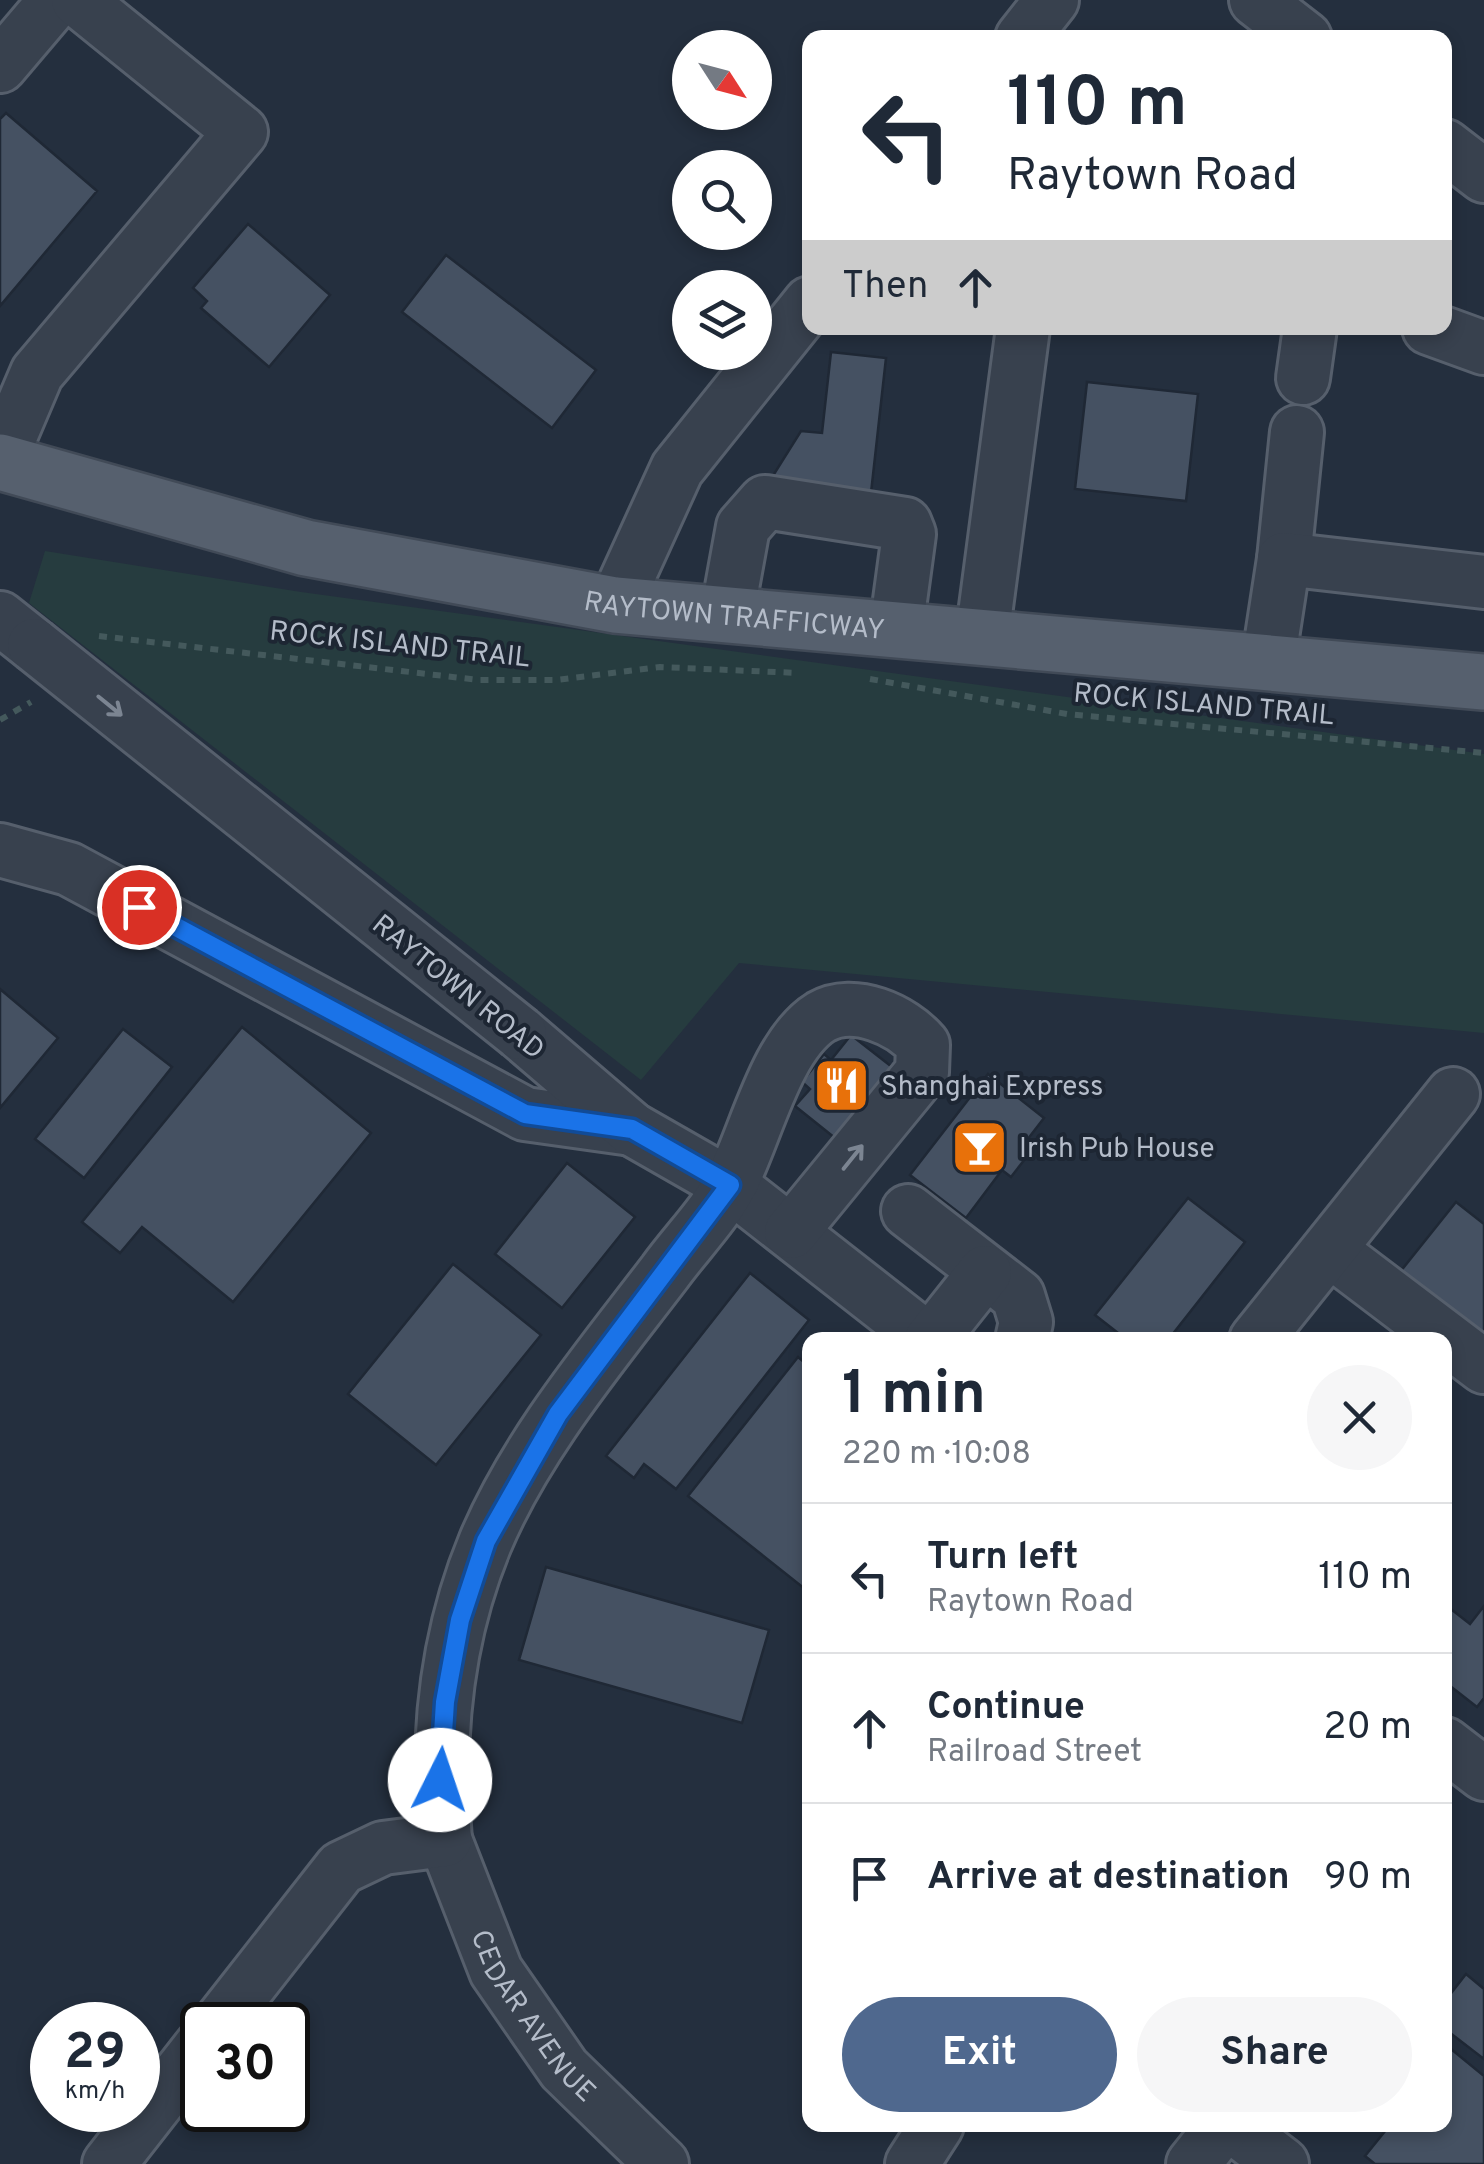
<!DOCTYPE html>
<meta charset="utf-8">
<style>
body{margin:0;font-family:Overpass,sans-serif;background:#f6f6f7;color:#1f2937;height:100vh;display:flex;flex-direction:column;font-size:38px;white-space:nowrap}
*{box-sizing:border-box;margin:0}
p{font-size:32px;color:#747a83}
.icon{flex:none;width:55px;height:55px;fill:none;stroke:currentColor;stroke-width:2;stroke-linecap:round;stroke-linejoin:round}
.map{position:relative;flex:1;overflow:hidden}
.panel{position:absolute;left:802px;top:1332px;width:650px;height:800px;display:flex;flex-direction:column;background:#fff;border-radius:20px;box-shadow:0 5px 15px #0003}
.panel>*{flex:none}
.top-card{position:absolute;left:802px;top:30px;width:650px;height:305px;border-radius:20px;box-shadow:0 5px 15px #0003;background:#fff;color:#1f2937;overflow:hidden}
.needle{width:65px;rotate:126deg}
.buttons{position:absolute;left:672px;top:30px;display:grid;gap:20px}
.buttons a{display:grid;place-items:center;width:100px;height:100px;border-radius:50%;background:#fff;box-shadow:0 5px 15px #0003;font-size:50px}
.speed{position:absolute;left:30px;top:2002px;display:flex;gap:20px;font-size:50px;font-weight:700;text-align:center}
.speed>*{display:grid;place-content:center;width:130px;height:130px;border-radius:50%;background:#fff;box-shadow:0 5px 15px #0003;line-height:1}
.speed small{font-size:25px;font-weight:400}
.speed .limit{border:5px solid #111;border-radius:15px;background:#fff;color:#111}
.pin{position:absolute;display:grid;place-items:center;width:85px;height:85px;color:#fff;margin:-42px;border:5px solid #fff;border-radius:50%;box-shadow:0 2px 10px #0007}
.me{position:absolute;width:110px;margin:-55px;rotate:4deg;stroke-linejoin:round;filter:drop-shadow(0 0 8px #0008)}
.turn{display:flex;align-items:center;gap:35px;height:210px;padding:0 40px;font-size:45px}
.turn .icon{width:130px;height:130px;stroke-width:2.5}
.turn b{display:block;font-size:70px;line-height:85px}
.then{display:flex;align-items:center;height:95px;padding:0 40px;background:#0003;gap:20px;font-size:38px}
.round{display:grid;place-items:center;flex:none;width:105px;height:105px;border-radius:52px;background:#f6f6f7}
.summary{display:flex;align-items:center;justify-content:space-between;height:170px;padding:0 40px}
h1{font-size:60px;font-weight:700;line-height:75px}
.button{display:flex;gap:20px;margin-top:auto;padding:20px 40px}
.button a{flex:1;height:115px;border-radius:60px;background:#4f688e;color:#fff;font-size:40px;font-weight:700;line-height:115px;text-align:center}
.button a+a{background:#f6f6f7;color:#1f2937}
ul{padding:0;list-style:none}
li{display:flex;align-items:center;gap:30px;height:150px;padding:0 40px;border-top:2px solid #e0e1e3}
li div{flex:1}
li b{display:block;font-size:38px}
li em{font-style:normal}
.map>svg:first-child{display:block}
.green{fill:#263c3f}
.building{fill:#455162;stroke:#1f2835;stroke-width:2.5}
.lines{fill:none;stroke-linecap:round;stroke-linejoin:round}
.minor-casing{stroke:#565f6c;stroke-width:58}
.major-casing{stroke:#414a57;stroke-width:60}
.path{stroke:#44595c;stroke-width:6;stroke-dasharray:8 8;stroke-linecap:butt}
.minor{stroke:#38414e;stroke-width:52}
.major{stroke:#56606e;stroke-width:55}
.minor-bridge-casing{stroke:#565f6c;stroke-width:58;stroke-linecap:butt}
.minor-bridge{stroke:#38414e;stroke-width:52}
.oneway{stroke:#7c8592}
.route-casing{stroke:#114b97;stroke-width:25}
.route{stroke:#1a73e8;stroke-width:18}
.labels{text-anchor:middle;stroke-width:8;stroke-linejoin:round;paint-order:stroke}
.street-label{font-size:28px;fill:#b4bcc9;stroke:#1d2633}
.poi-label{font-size:28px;fill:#b4bcc9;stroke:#1d2633;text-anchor:start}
</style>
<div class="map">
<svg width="1484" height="2164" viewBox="0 0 1484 2164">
<rect width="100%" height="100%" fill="#242f3e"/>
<path class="green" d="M 45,551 L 301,592 L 1484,754 L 1484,1033 L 739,963 L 641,1080 L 29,603 Z"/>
<path class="building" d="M 6,113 L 97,191 L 0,306 L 0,119 Z
M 248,224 L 330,295 L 269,367 L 201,308 L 207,301 L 193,288 Z
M 446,255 L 596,370 L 552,428 L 402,312 Z
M 831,352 L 886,358 L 871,493 L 769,482 L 801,431 L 822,433 Z
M 1087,382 L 1198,394 L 1186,501 L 1075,489 Z
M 0,989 L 58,1038 L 0,1108 Z
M 242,1027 L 371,1133 L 233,1302 L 142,1227 L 120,1253 L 82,1222 Z
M 123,1029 L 172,1067 L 84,1178 L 35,1139 Z
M 851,1035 L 892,1067 L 835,1138 L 795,1106 L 810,1089 L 802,1082 L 824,1054 L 831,1060 Z
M 988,1074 L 1044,1118 L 1024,1144 L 1032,1150 L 1011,1177 L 1002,1170 L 966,1218 L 910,1175 Z
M 567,1163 L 635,1217 L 562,1308 L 495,1254 Z
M 1188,1198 L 1245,1242 L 1168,1340 L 1127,1340 L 1095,1315 Z
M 1456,1202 L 1484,1224 L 1484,1338 L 1400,1272 Z
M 453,1264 L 541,1335 L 436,1465 L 348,1394 Z
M 750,1273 L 809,1320 L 676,1489 L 644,1464 L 634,1478 L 606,1456 Z
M 798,1357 L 810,1367 L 810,1593 L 688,1496 Z
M 546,1567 L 769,1630 L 742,1723 L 519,1660 Z
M 1447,1606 L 1470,1624 L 1484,1606 L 1484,1698 L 1477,1707 L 1445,1682 Z
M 1466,1974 L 1484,1989 L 1484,2059 L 1445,2029 L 1445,2001 Z
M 1451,2049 L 1484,2076 L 1484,2164 L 1375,2164 L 1365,2156 L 1390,2125 L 1445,2125 L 1445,2056 Z"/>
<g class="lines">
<defs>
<g id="minor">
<path d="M 1256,0 L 1305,38"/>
<path d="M 1022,38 L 1052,0"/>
<path d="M 0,66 L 56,0"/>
<path d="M 1445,146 L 1484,176"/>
<path d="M 1429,328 L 1484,348"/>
<path d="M 1303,378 L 1310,328"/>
<path d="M 0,460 L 37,373 L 241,132 L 78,0"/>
<path d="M 1284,559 L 1297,432"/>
<path d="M 615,605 L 677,469 L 810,303"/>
<path d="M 727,615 L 743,527 L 765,502 L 905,524 L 909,534 L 896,630"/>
<path d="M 0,618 L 34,645"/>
<path d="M 982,637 L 1023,328"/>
<path d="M 1268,663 L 1284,559 L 1484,582"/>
<path d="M 0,850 L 69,869 L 525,1114 L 632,1129"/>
<path d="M 520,1033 L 632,1129 L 730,1185 L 928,1340"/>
<path d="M 908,1211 L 1018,1296 L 1026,1322 L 1022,1340"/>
<path d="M 1331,1251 L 1484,1367"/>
<path d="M 931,1340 L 985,1272"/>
<path d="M 1256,1340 L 1453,1094"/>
<path d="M 1445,1744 L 1484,1774"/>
<path id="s1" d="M 445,1840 L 496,1971 L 564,2069 L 662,2164"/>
<path d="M 218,2025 L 341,1868 L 383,1848 L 445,1840 C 436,1739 446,1637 485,1543 C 526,1445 601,1356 665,1272 C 686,1243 716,1213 732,1181 C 756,1134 776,1045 821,1017 C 854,998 902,1020 923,1045 L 922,1072 L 791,1232"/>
<path d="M 1231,2125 L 1282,2164"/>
<path d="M 109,2164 L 202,2045"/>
<path d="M 912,2164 L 937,2125"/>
<path d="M 1193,2164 L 1224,2125"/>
</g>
<g id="major">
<path id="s2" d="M 0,462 L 306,548 L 615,605 L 1484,682"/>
</g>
</defs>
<use href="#minor" class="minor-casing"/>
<use href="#major" class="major-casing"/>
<path class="path" d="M 99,636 L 479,680 L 556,680 L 660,667 L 798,673
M 870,679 L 1067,714 L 1484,753
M 0,720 L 31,702"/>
<use href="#minor" class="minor"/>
<use href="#major" class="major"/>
<defs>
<path id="minor-bridge" d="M 34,645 L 520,1033"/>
</defs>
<use href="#minor-bridge" class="minor-bridge-casing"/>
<use href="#minor-bridge" class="minor-bridge"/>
</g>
<defs><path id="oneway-shaft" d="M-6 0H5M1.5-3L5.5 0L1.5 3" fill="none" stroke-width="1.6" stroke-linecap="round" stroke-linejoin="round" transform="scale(2.5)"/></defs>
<g class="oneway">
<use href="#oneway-shaft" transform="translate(110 706) rotate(39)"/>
<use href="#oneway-shaft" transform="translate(853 1157) rotate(-51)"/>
</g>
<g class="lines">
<defs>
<path id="route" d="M 139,907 L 525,1114 L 632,1129 L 730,1185 L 558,1414 L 486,1541 L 460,1620 L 445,1702 L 440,1780"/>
</defs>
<use href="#route" class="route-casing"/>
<use href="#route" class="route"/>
</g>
<defs>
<symbol id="restaurant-square" viewBox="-11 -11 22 22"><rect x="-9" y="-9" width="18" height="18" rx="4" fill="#e8710a" stroke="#1d2633"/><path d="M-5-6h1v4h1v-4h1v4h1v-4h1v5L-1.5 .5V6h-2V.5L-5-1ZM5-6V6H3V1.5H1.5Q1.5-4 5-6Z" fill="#fff"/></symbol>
<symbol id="bar-square" viewBox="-11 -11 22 22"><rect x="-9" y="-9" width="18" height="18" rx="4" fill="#e8710a" stroke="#1d2633"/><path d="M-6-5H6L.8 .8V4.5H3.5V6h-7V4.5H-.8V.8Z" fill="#fff"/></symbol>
</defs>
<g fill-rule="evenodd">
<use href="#restaurant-square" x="810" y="1054" width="63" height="63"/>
<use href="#bar-square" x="948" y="1116" width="63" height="63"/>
</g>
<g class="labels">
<g class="street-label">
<text dy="10" stroke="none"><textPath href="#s2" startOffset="752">RAYTOWN TRAFFICWAY</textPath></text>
<text transform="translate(400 643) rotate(6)" y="10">ROCK ISLAND TRAIL</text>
<text transform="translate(1204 703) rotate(5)" y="10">ROCK ISLAND TRAIL</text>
<text transform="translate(459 986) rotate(39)" y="10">RAYTOWN ROAD</text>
<text dy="10" stroke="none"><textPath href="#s1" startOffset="198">CEDAR AVENUE</textPath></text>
</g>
<g class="poi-label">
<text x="881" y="1095">Shanghai Express</text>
<text x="1019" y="1157">Irish Pub House</text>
</g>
</g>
</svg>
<div class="buttons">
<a><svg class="needle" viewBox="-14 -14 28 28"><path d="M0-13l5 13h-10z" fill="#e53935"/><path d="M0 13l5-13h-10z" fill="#747a83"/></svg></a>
<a><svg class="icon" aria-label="search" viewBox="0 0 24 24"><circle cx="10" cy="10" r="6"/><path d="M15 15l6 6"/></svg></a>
<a><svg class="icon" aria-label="layers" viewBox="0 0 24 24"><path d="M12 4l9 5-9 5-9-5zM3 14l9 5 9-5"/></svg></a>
</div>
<div class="speed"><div>29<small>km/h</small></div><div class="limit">30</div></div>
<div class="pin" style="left:139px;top:907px;background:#d93025"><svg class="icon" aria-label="arrive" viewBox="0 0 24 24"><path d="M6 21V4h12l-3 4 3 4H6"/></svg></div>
<svg class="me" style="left:440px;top:1780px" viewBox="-20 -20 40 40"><circle r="19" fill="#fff"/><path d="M0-13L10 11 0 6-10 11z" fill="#1a73e8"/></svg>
<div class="top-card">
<div class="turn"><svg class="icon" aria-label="left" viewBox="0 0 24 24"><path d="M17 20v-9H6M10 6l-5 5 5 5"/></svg><div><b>110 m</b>Raytown Road</div></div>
<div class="then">Then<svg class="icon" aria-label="ahead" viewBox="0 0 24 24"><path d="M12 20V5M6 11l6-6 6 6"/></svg></div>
</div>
<section class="panel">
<div class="summary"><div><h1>1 min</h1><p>220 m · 10:08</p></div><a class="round"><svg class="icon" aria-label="close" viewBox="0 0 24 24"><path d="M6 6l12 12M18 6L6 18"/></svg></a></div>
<ul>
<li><svg class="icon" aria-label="left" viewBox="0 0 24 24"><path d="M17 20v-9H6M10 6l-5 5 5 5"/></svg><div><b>Turn left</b><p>Raytown Road</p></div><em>110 m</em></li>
<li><svg class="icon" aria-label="ahead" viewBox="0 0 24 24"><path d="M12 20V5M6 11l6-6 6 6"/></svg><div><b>Continue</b><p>Railroad Street</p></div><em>20 m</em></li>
<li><svg class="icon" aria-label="arrive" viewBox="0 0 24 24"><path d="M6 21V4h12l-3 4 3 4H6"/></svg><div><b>Arrive at destination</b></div><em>90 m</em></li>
</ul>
<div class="button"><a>Exit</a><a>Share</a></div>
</section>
</div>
